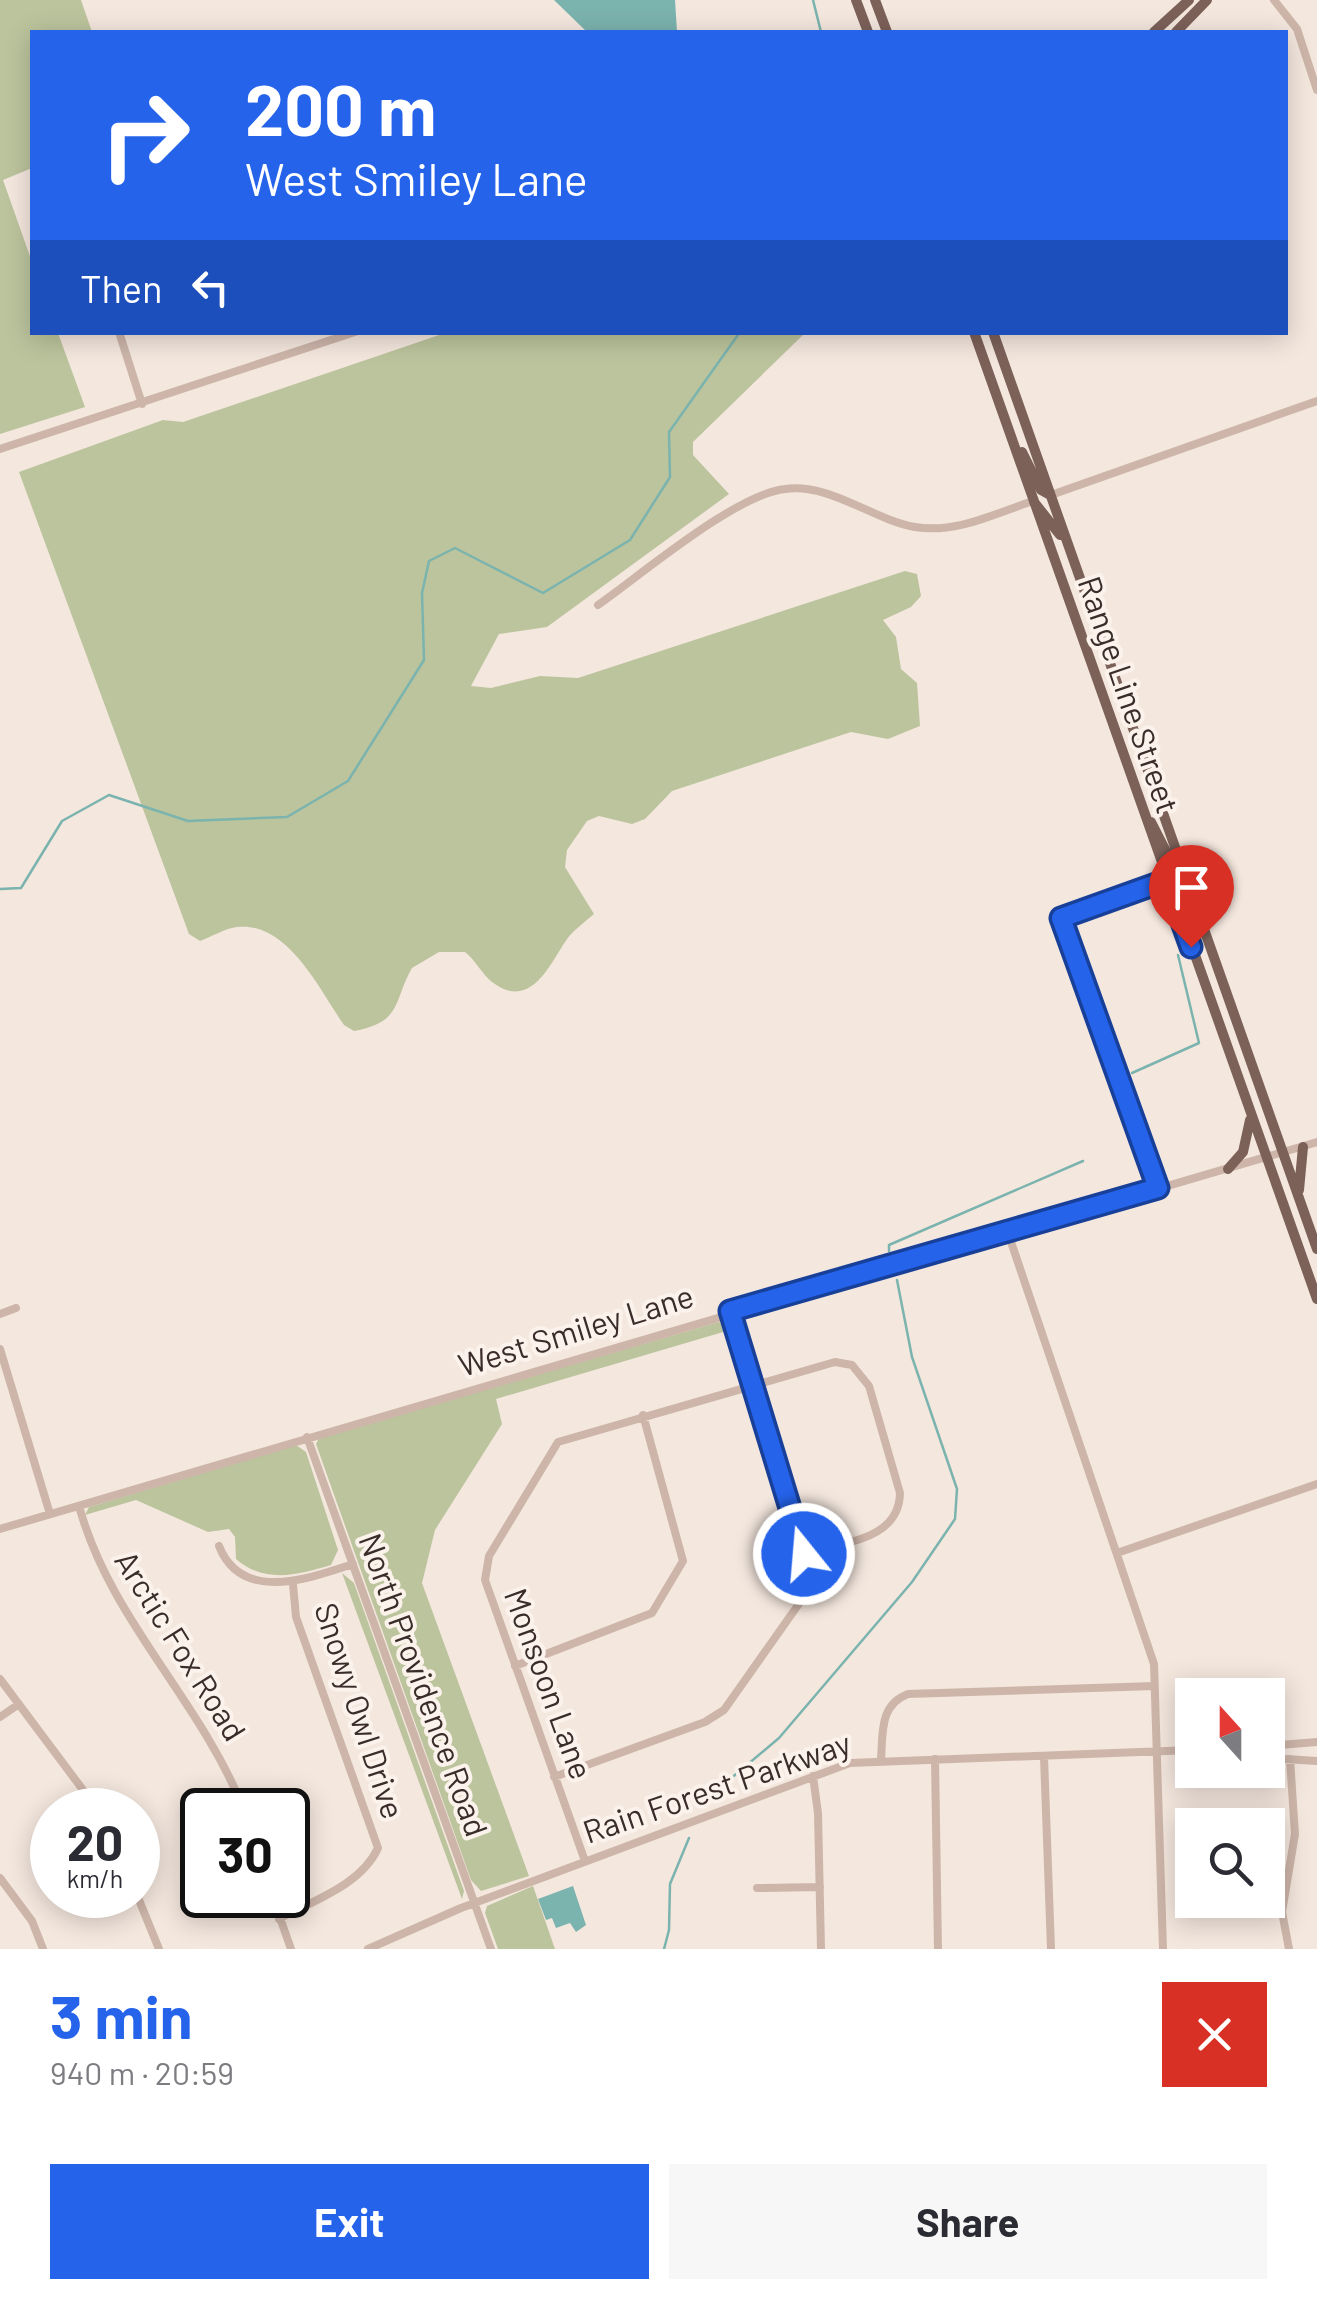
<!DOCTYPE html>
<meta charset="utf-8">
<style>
body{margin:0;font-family:Barlow,sans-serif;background:#f7f7f7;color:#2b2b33;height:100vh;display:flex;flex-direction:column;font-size:38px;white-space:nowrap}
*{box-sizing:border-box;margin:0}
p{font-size:32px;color:#7c7c81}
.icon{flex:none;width:55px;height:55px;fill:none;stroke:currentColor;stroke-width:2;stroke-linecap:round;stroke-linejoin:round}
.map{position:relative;height:1949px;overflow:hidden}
.drawer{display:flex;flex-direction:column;background:#fff;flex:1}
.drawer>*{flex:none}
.hud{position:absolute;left:30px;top:30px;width:1258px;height:305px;border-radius:0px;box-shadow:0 5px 25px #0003;background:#2563eb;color:#fff;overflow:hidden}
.needle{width:65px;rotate:339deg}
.buttons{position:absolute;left:1175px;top:1678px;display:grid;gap:20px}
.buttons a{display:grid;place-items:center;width:110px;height:110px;border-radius:0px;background:#fff;box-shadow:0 5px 25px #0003;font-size:50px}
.speed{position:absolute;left:30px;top:1788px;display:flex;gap:20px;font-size:50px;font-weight:700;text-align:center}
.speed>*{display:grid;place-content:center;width:130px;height:130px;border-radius:50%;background:#fff;box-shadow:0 5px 25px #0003;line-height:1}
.speed small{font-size:25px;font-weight:400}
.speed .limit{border:5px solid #111;border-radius:15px;background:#fff;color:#111}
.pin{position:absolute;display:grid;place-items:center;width:85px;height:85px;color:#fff;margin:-102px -42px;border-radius:50% 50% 50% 0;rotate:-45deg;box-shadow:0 0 10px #0007}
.pin .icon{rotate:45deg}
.me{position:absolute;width:110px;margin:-55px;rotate:343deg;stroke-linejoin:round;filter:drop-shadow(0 0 8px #0008)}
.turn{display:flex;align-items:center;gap:35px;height:210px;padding:0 50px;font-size:45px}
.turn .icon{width:130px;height:130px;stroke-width:2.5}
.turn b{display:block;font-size:70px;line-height:85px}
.then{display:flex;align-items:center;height:95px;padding:0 50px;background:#0003;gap:20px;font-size:38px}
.round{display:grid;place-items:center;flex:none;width:105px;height:105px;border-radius:0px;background:#f7f7f7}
.headline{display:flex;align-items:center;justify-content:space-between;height:170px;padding:0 50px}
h1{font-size:60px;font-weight:700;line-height:75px;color:#2563eb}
.primary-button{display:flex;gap:20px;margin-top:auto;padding:20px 50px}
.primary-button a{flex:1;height:115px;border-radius:0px;background:#2563eb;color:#fff;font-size:40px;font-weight:700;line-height:115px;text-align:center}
.primary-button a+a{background:#f7f7f7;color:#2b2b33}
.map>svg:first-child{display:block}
.green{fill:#bcc49d}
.water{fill:#7bb3ae}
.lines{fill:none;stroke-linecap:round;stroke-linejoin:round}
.stream{stroke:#7bb3ae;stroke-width:2.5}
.minor{stroke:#cdb5a9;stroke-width:8}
.major{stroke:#7c6159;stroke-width:10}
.route-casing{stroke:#184099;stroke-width:25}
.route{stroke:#2563eb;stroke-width:18}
.labels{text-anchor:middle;stroke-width:8;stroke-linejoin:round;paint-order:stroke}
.street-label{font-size:32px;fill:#3a2c29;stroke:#fbf2eb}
</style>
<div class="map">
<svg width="1317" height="1949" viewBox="0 0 1317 1949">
<rect width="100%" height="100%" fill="#f4e7de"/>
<path class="green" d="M 0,0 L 81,0 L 92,32 L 32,32 L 32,168 L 3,180 L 32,262 L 32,332 L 58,333 L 85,407 L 0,434 Z
M 448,332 L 805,333 L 693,442 L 693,455 L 729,494 L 547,627 L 499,634 L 471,686 L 491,688 L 540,676 L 578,678 L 905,571 L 917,574 L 921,596 L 911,607 L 883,620 L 896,637 L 901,669 L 917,683 L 920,726 L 888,739 L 851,732 L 672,791 L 645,819 L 632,824 L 599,816 L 587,821 L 567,850 L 565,867 L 594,914 C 585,922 571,932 565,942 C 549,966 530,1011 492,982 C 482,974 476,961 465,952 L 439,952 L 412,968 C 393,1001 403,1022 354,1031 L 344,1025 C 320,991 288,921 237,927 C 226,928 211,937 200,941 L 189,934 L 19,472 L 163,420 L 183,422 Z
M 719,1322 L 730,1330 L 496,1399 L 502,1424 L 435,1530 L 422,1583 L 529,1876 L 481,1891 L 471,1880 L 316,1444 L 319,1438 Z
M 296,1445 L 306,1452 L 338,1550 L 331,1565 C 297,1575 265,1584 236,1559 L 235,1537 L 229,1529 L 208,1532 L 136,1500 L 85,1515 L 89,1507 Z
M 342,1573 L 354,1583 L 464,1891 L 462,1899 Z
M 533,1886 L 555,1949 L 498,1949 L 485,1913 L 487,1906 Z"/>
<path class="water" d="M 554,0 L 675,0 L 677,32 L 587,32 Z
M 573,1886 L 586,1925 L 576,1932 L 570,1923 L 556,1928 L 552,1918 L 546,1920 L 538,1899 Z"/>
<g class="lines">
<path class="stream" d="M 813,0 L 821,32
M 0,889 L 21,888 L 62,821 L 109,795 L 188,821 L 287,817 L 348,781 L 424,660 L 422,593 L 429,561 L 455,548 L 543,593 L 630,540 L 670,477 L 669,432 L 740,332
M 1132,1073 L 1199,1043 L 1178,955
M 889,1251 L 889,1245 L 1083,1161
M 698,1806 L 779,1738 L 912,1582 L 955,1519 L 957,1489 L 912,1357 L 897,1280
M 664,1949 L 669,1930 L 670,1884 L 689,1838"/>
<path class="minor" d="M 1274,0 L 1297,29 L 1317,90
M 119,332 L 142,404
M 0,449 L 355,332
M 1051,495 L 1317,401
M 598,605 C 641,575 736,494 785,489 C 831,483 871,519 915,527 C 956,534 996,513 1033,501
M 1184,871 L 1214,861
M 1158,1188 L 1061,918 L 1167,880
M 1007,1230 L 1154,1664 L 1163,1949
M 0,1314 L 16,1308
M 0,1349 L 50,1514
M 307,1437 L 491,1949
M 79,1506 C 110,1620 200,1699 244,1810
M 0,1529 L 1317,1142
M 219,1546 C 242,1604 310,1578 353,1564
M 1117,1553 L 1317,1484
M 515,1666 L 652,1613 L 683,1561 L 643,1415
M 0,1679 L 98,1810
M 0,1717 L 19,1704
M 1268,1746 L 1317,1742
M 1044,1757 L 1051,1949
M 1268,1758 L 1317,1761
M 935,1759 L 938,1949
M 881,1760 C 883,1733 879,1705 908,1694 L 1154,1686
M 813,1776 L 818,1813 L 821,1949
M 554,1777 L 705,1722 L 724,1710 L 803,1598 L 807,1578 L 804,1554 L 730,1311
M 585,1861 L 485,1580 L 489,1556 L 558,1442 L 835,1362 L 852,1365 L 869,1386 L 900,1493 C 899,1541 842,1542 804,1554
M 0,1878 L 32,1921 L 43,1949
M 757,1888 L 820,1887
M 137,1895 L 159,1949
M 272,1895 L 291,1949
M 279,1919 C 314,1900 361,1885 378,1848 L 296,1617 L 293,1584
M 368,1949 L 461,1908 L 850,1763 L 1192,1750
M 1289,1949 L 1282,1912 L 1295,1834 L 1290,1759"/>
<path class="major" d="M 856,0 L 868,32
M 875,0 L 887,32
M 1154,32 L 1189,0
M 1176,32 L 1207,0
M 974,332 L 1317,1299
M 993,332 L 1317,1249
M 1022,452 L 1041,490 L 1050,495
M 1034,502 L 1060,535
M 1151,822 L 1171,861 L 1184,871
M 1170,881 L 1199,925
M 1228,1169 L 1243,1152 L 1250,1120
M 1299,1190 L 1303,1147"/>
</g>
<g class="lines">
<defs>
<path id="route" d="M 804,1554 L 730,1311 L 1158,1188 L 1061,918 L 1167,880 L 1191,947"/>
</defs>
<use href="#route" class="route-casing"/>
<use href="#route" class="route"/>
</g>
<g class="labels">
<g class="street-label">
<text transform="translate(1128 695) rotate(71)" y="11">Range Line Street</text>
<text transform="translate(576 1331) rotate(-17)" y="11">West Smiley Lane</text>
<text transform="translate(180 1646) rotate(58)" y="11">Arctic Fox Road</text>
<text transform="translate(548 1684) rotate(70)" y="11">Monsoon Lane</text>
<text transform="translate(423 1685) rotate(70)" y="11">North Providence Road</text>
<text transform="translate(359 1711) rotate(72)" y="11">Snowy Owl Drive</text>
<text transform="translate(717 1788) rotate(-19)" y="11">Rain Forest Parkway</text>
</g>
</g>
</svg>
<div class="buttons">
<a><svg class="needle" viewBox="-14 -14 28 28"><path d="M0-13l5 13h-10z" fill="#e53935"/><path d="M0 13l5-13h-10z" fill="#7c7c81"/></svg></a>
<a><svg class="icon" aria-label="search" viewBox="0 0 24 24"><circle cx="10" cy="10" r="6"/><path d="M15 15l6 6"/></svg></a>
</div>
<div class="speed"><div>20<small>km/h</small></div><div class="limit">30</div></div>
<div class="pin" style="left:1191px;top:947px;background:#d93025"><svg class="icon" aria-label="arrive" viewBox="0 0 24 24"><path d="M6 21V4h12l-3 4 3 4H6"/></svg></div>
<svg class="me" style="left:804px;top:1554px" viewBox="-20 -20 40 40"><circle r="17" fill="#2563eb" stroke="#fff" stroke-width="3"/><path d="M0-11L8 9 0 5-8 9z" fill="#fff"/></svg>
<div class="hud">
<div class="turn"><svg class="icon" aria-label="right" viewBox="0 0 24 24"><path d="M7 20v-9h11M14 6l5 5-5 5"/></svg><div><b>200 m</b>West Smiley Lane</div></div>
<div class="then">Then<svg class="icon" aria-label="left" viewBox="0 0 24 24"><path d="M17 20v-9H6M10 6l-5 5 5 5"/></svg></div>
</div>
</div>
<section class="drawer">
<div class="headline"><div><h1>3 min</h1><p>940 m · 20:59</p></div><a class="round" style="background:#d93025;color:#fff"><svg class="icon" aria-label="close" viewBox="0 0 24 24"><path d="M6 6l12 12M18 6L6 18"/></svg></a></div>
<div class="primary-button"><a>Exit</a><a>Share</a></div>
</section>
